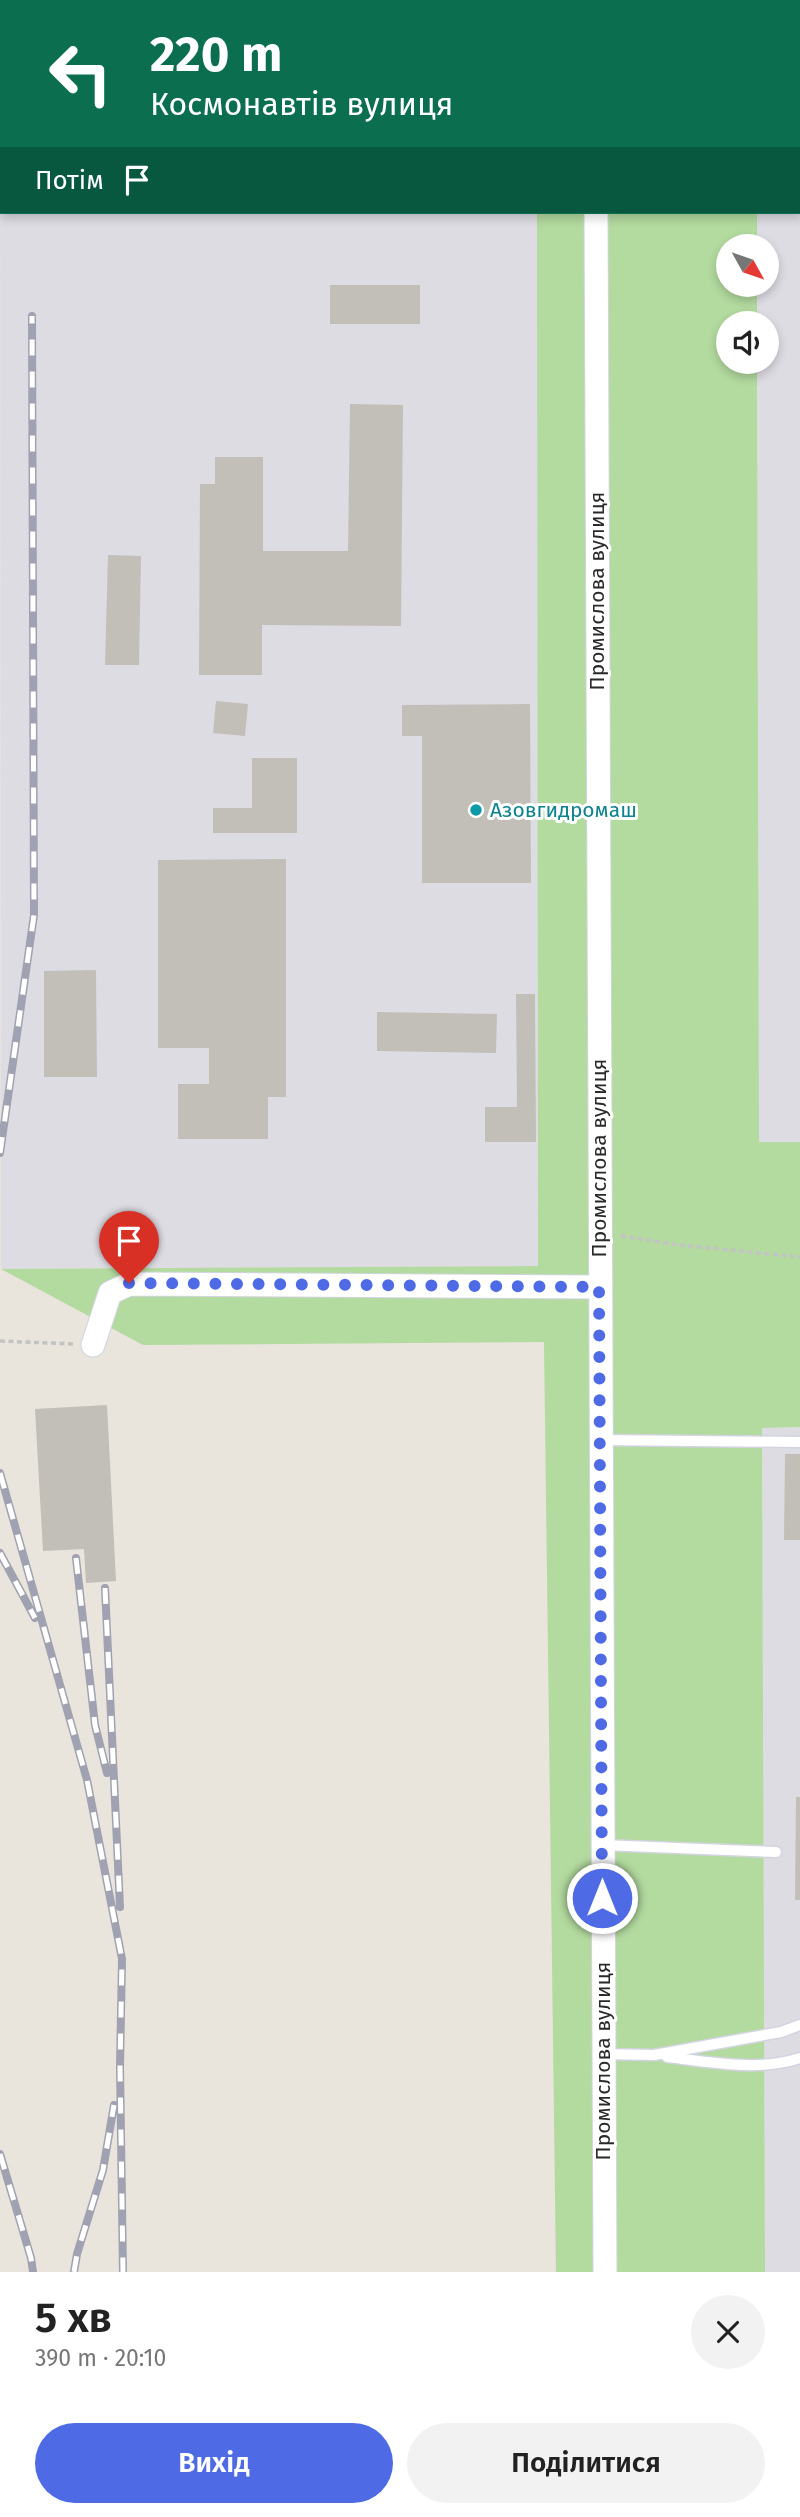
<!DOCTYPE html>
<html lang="uk">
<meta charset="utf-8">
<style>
body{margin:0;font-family:"Fira Sans",sans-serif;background:#f2f2f2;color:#222;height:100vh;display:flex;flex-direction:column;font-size:26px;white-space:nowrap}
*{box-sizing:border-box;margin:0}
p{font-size:23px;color:#767676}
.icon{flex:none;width:38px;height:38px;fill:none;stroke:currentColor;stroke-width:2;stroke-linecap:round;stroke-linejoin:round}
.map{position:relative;height:2272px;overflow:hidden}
.details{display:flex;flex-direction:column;background:#fff;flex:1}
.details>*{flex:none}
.top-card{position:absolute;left:0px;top:0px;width:802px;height:214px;box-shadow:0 4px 10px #0003;background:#0b6e4f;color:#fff;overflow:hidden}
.needle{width:46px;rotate:130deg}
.fabs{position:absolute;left:716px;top:234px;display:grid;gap:14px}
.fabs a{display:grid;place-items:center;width:63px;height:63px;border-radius:50%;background:#fff;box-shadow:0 4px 10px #0003;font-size:35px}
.pin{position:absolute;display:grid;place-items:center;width:60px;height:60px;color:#fff;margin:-72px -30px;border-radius:50% 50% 50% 0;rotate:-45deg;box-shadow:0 0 7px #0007}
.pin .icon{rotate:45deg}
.me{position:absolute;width:77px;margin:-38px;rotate:0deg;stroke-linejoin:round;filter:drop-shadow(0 0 5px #0008)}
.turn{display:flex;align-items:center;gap:24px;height:147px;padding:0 35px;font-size:32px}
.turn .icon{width:91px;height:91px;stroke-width:2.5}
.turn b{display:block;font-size:49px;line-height:60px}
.then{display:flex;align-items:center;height:66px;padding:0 35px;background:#0003;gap:14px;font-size:26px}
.round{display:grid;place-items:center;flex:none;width:74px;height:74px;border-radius:37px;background:#f2f2f2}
.summary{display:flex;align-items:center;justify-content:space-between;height:119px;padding:0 35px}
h1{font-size:42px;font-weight:600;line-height:52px}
.cta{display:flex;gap:14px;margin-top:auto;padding:14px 35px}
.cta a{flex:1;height:80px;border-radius:42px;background:#4e6ae5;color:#fff;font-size:28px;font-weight:600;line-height:80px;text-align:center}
.cta a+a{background:#f2f2f2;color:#222}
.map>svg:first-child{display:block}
.industrial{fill:#dedce3}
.green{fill:#b3da9f}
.building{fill:#c2beb8}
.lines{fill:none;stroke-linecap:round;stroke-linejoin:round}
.service-casing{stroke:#d2d4e0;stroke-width:13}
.minor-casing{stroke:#d2d4e0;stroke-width:25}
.path{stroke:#c3c3c3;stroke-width:3.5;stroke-dasharray:5 3.5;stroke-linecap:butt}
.service{stroke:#fff;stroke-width:10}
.minor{stroke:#fff;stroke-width:23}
.rail-casing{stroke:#a0a2b1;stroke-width:8}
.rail{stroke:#fff;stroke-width:5;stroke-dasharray:16;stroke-linecap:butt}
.route{stroke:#4e6ae5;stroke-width:12;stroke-dasharray:0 21.6}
.culture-dot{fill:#0f9aa8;stroke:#fff;stroke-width:2.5}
.labels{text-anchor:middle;stroke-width:6;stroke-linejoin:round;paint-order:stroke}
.street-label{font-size:21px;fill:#292929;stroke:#fff}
.culture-label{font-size:21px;fill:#0d838f;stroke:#fff;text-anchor:start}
</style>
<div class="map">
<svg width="800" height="2272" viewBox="0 0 800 2272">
<rect width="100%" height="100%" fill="#e9e4dc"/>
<path class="industrial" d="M 0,0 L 537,0 L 2,2 L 2,212 L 537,212 L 538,1266 L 1,1269 Z
M 756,0 L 800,0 L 800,1142 L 759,1142 L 757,362 L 766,362 L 766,324 L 757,324 L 757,285 L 766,285 L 766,247 L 757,247 L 757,212 L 800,212 L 800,2 Z
M 800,1427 L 800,2272 L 765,2272 L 762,1428 Z"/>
<path class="green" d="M 537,212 L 757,212 L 757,247 L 728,247 L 728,285 L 757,285 L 757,324 L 728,324 L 728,362 L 757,362 L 759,1142 L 800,1142 L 800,1427 L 762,1428 L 765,2272 L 556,2272 L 544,1342 L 143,1345 L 1,1269 L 538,1266 Z"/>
<path class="building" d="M 330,285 L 420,285 L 420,324 L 330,324 Z
M 350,404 L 403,405 L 401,626 L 262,625 L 262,675 L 199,675 L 200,484 L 215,484 L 215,457 L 263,457 L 263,551 L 348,551 Z
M 108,555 L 141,556 L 139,665 L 105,665 Z
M 216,701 L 248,704 L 245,736 L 213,733 Z
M 530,704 L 531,883 L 422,883 L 422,736 L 402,736 L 402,705 Z
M 252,758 L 297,758 L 297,833 L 213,833 L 213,808 L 252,808 Z
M 286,859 L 286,1097 L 268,1097 L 268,1139 L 178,1139 L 178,1084 L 209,1084 L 209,1048 L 158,1048 L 158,860 Z
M 96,970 L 97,1077 L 44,1077 L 44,971 Z
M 516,994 L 535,994 L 536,1142 L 485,1142 L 485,1107 L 517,1107 Z
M 377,1012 L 497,1014 L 496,1053 L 377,1051 Z
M 107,1405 L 116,1581 L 86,1583 L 84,1549 L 43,1551 L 35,1409 Z
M 785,1454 L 800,1454 L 800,1540 L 784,1540 Z
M 796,1797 L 800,1797 L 800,1900 L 795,1900 Z"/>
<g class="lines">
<defs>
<path id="service" d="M 797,0 L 797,2
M 800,78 L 800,79
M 600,1440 L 800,1442
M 602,1845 L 776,1852
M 603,2054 L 654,2055 L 781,2032 L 800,2025
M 667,2057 C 711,2062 757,2072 800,2058"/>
<path id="minor" d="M 595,0 L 595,2
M 596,212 L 605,2272
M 93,1345 L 110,1293 L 129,1284 L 599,1287"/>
</defs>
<use href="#service" class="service-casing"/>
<use href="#minor" class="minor-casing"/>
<path class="path" d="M 621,1236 L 680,1245 L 800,1257
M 0,1341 L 74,1344"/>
<use href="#service" class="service"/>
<use href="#minor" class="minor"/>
<defs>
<path id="rail" d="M 0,1153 L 34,915 L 32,316
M 0,1473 L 87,1780 L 122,1959 L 120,2067 L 123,2272
M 0,1553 L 35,1618
M 76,1558 L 95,1725 L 107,1773
M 105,1588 L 120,1907
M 0,2154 L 31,2258 L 33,2272
M 74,2272 L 77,2254 L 103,2170 L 114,2105"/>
</defs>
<use href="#rail" class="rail-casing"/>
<use href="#rail" class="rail"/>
</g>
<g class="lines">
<path class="route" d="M 129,1283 L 599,1287 L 602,1898"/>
</g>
<circle class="culture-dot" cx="476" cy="810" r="7"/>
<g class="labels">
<g class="street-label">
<text transform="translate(597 591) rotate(-90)" y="7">Промислова вулиця</text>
<text transform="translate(599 1158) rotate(-90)" y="7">Промислова вулиця</text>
<text transform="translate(603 2061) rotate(-90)" y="7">Промислова вулиця</text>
</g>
<g class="culture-label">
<text x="490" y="817">Азовгидромаш</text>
</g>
</g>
</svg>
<div class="fabs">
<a><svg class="needle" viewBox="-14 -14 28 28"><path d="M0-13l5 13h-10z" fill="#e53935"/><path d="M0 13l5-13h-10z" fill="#767676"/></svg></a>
<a><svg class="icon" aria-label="sound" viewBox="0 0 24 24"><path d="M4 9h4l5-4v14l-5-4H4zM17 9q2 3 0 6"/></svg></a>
</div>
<div class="pin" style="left:129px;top:1283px;background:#d93025"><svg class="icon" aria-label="arrive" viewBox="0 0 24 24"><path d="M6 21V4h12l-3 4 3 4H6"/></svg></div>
<svg class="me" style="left:602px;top:1898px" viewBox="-20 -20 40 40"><circle r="17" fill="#4e6ae5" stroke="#fff" stroke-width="3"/><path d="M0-11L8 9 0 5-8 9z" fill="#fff"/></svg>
<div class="top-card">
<div class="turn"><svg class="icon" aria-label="left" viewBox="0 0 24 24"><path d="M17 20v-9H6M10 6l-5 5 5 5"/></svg><div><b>220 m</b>Космонавтів вулиця</div></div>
<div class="then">Потім<svg class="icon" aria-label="arrive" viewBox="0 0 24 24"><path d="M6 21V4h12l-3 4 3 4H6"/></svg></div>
</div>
</div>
<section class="details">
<div class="summary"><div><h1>5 хв</h1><p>390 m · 20:10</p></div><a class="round"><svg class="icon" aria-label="close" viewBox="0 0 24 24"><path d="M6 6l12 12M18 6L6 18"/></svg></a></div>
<div class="cta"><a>Вихід</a><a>Поділитися</a></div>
</section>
